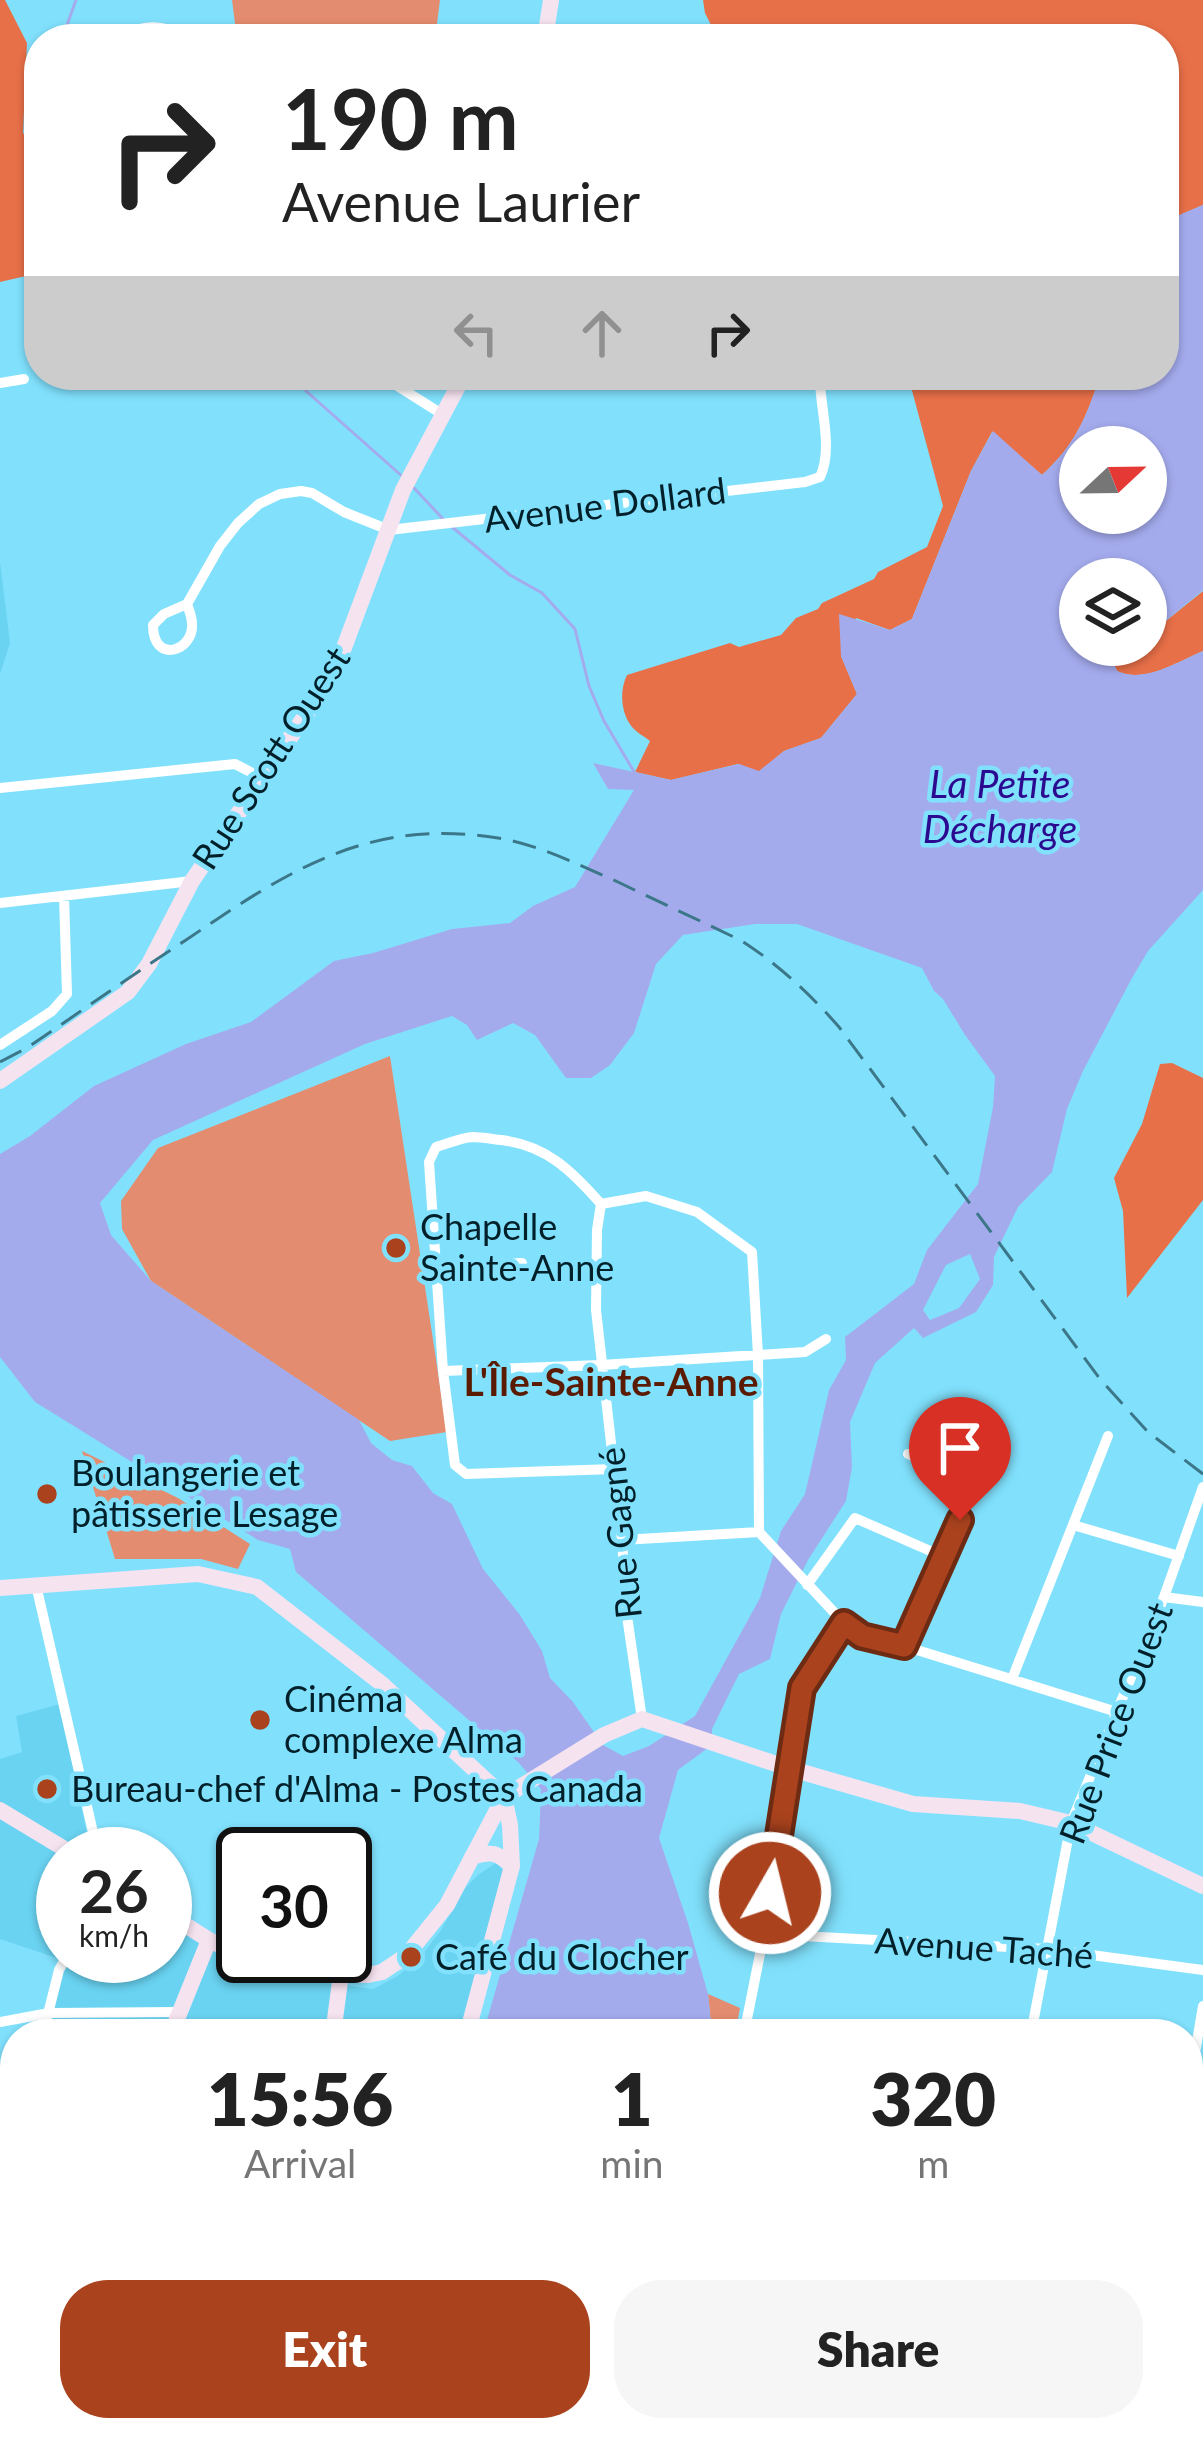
<!DOCTYPE html>
<meta charset="utf-8">
<style>
body{margin:0;font-family:Lato,sans-serif;background:#f6f6f6;color:#222;height:100vh;display:flex;flex-direction:column;font-size:45px;white-space:nowrap}
*{box-sizing:border-box;margin:0}
p{font-size:39px;color:#767676}
.icon{flex:none;width:66px;height:66px;fill:none;stroke:currentColor;stroke-width:2;stroke-linecap:round;stroke-linejoin:round}
.map{position:relative;flex:1;overflow:hidden}
.panel{position:absolute;left:0px;top:2019px;width:1203px;height:423px;display:flex;flex-direction:column;background:#fff;border-radius:48px 48px 0 0;box-shadow:0 3px 9px #0004}
.panel>*{flex:none}
.banner{position:absolute;left:24px;top:24px;width:1155px;height:366px;border-radius:48px;box-shadow:0 3px 9px #0004;background:#fff;color:#222;overflow:hidden}
.needle{width:78px;rotate:68deg}
.fabs{position:absolute;left:1059px;top:426px;display:grid;gap:24px}
.fabs a{display:grid;place-items:center;width:108px;height:108px;border-radius:50%;background:#fff;box-shadow:0 3px 9px #0004;font-size:60px}
.speed{position:absolute;left:36px;top:1827px;display:flex;gap:24px;font-size:60px;font-weight:700;text-align:center}
.speed>*{display:grid;place-content:center;width:156px;height:156px;border-radius:50%;background:#fff;box-shadow:0 3px 9px #0004;line-height:1}
.speed small{font-size:30px;font-weight:400}
.speed .limit{border:6px solid #111;border-radius:18px;background:#fff;color:#111}
.pin{position:absolute;display:grid;place-items:center;width:102px;height:102px;color:#fff;margin:-123px -51px;border-radius:50% 50% 50% 0;rotate:-45deg;box-shadow:0 0 12px #0007}
.pin .icon{rotate:45deg}
.me{position:absolute;width:132px;margin:-66px;rotate:8deg;stroke-linejoin:round;filter:drop-shadow(0 0 9px #0008)}
.turn{display:flex;align-items:center;gap:42px;height:252px;padding:0 60px;font-size:54px}
.turn .icon{width:156px;height:156px;stroke-width:2.5}
.turn b{display:block;font-size:84px;line-height:102px}
.lanes{display:flex;align-items:center;height:114px;padding:0 60px;background:#0003;justify-content:center;gap:60px;direction:ltr}
.lanes .off{opacity:.35}
.eta{display:flex;justify-content:space-evenly;align-items:center;height:204px;text-align:center}
.eta b{font-size:72px;font-weight:800;line-height:84px}
.cta{display:flex;gap:24px;margin-top:auto;padding:24px 60px}
.cta a{flex:1;height:138px;border-radius:48px;background:#a9421d;color:#fff;font-size:48px;font-weight:800;line-height:138px;text-align:center}
.cta a+a{background:#f6f6f6;color:#222}
.map>svg:first-child{display:block}
.built{fill:#69d3f1}
.green{fill:#e48c6f}
.forest{fill:#e87048}
.water{fill:#a4abed;fill-rule:evenodd}
.lines{fill:none;stroke-linecap:round;stroke-linejoin:round}
.stream{stroke:#a4abed;stroke-width:3}
.street{stroke:#fff;stroke-width:10}
.secondary{stroke:#f6e3f0;stroke-width:16}
.rail{stroke:#3b7789;stroke-width:3;stroke-dasharray:24 12;stroke-linecap:butt}
.route-casing{stroke:#6e2b13;stroke-width:30}
.route{stroke:#a9421d;stroke-width:21}
.poi-dot{fill:#a9421d;stroke:#81e1fd;stroke-width:4.5}
.labels{text-anchor:middle;stroke-width:9;stroke-linejoin:round;paint-order:stroke}
.street-label{font-size:36px;fill:#012029;stroke:#81e1fd}
.poi-label{font-size:36px;fill:#012029;stroke:#81e1fd;text-anchor:start}
.water-label{font-size:39px;font-style:italic;fill:#2b0a90;stroke:#81e1fd}
.neighbourhood-label{font-size:39px;font-weight:bold;fill:#5b1b03;stroke:#81e1fd}
</style>
<div class="map">
<svg width="1203" height="2441" viewBox="0 0 1203 2441">
<rect width="100%" height="100%" fill="#81e1fd"/>
<path class="built" d="M 0,562 L 10,643 L 0,674 Z
M 60,1704 L 91,1854 L 63,1854 L 63,1956 L 165,1956 L 165,1919 L 247,1972 L 373,1989 L 396,1977 L 419,1959 L 441,1930 L 464,1889 L 478,1875 L 496,1863 L 505,1872 L 460,2034 L 45,2034 L 66,1961 L 0,1939 L 0,1759 L 22,1752 L 16,1716 Z
M 15,2140 L 15,2427 L 341,2427 L 337,2441 L 0,2441 L 0,2345 L 4,2323 L 0,2321 L 0,2193 Z
M 1188,2194 L 1203,2197 L 1203,2330 L 1188,2328 Z"/>
<path class="green" d="M 232,0 L 440,0 L 435,39 L 237,39 Z
M 390,1056 L 447,1432 L 390,1441 L 151,1281 L 122,1229 L 121,1201 L 158,1148 Z
M 82,1451 L 178,1498 L 250,1544 L 238,1569 L 201,1559 L 115,1559 Z
M 708,1994 L 740,2008 L 735,2034 L 712,2034 Z
M 517,2427 L 804,2427 L 801,2441 L 508,2441 Z"/>
<path class="forest" d="M 0,0 L 5,0 L 27,43 L 23,133 L 39,152 L 39,273 L 0,282 Z
M 703,0 L 1203,0 L 1203,205 L 1175,217 L 1164,225 L 1164,39 L 718,39 L 705,13 Z
M 903,375 L 1100,375 C 1087,417 1075,445 1042,475 L 992,432 L 971,471 L 912,619 L 890,630 L 856,618 L 841,656 L 857,694 L 821,738 L 784,751 L 759,772 L 738,764 L 671,780 L 635,772 L 650,741 C 644,736 637,733 632,727 C 621,713 619,691 627,675 L 730,643 L 739,647 L 781,635 L 796,618 L 818,609 L 822,603 L 874,579 L 878,572 L 927,547 L 943,506 L 910,383 Z
M 1203,591 L 1203,651 C 1177,662 1144,684 1117,671 L 1114,664 C 1120,650 1131,645 1146,645 L 1146,637 Z
M 1172,1063 L 1203,1078 L 1203,1200 L 1127,1298 L 1123,1211 L 1114,1178 L 1142,1124 L 1160,1064 Z"/>
<path class="water" d="M 1203,205 L 1203,590 L 1146,637 L 1146,579 L 1080,579 L 1080,645 L 1133,645 L 1118,655 L 1114,664 L 1117,671 C 1144,684 1177,662 1203,651 L 1203,890 L 1148,951 L 1132,978 L 1083,1071 L 1067,1109 L 1052,1172 L 1018,1207 L 994,1257 L 993,1285 L 976,1312 L 923,1338 L 914,1328 L 875,1363 L 850,1422 L 852,1467 L 846,1501 L 808,1560 L 781,1614 L 770,1659 L 739,1674 L 712,1729 L 712,1745 L 678,1770 L 659,1838 L 688,1923 L 708,1994 L 712,2034 L 483,2034 L 539,1839 L 541,1789 L 519,1763 L 296,1572 L 290,1549 L 258,1540 L 35,1402 L 0,1357 L 0,1154 L 30,1136 L 94,1086 L 186,1044 L 251,1022 L 334,961 L 373,953 L 452,929 L 510,923 L 533,906 L 575,887 L 634,790 L 608,789 L 593,763 L 671,780 L 739,764 L 759,771 L 784,751 L 821,738 L 857,694 L 841,656 L 839,614 L 890,630 L 912,619 L 971,471 L 993,431 L 1042,475 C 1075,445 1087,417 1100,375 L 1164,375 L 1164,225 L 1175,217 ZM 1080,447 L 1146,447 L 1146,513 L 1080,513 ZM 755,924 L 797,924 L 922,968 L 934,991 L 943,999 L 965,1035 L 995,1076 L 993,1107 L 978,1184 L 927,1250 L 914,1284 L 845,1337 L 846,1360 L 829,1390 L 805,1494 L 781,1531 L 760,1598 L 695,1716 L 649,1746 L 623,1756 L 603,1745 L 573,1702 L 550,1678 L 542,1651 L 520,1615 L 483,1569 L 452,1504 L 433,1493 L 412,1466 L 392,1460 L 371,1443 L 359,1420 L 151,1281 L 111,1235 L 100,1203 L 153,1140 L 365,1044 L 452,1016 L 467,1025 L 477,1040 L 513,1023 L 535,1035 L 566,1078 L 591,1078 L 610,1065 L 634,1033 L 656,964 L 683,935 ZM 970,1254 L 980,1279 L 959,1308 L 930,1320 L 923,1310 L 946,1265 Z
M 361,2427 L 517,2427 L 508,2441 L 358,2441 Z"/>
<g class="lines">
<path class="stream" d="M 62,39 L 76,0
M 288,375 L 403,477
M 414,488 L 444,520
M 452,527 L 510,575 L 542,593 L 575,629 L 589,686 L 604,721 L 636,775"/>
<path class="street" d="M 127,39 C 136,24 161,25 175,33 L 177,39
M 386,375 L 388,380 L 445,416
M 0,383 L 24,379
M 187,604 C 189,610 192,617 192,624 C 194,651 153,665 153,625 L 164,614 L 187,604 L 220,546 L 238,523 L 259,504 L 280,494 L 301,491 L 312,493 L 344,512 L 389,530 L 805,482 L 820,477 C 833,450 821,411 820,382
M 0,788 L 235,764 L 262,778
M 0,903 L 192,881
M 0,1045 L 52,1011 L 67,994 L 64,896
M 601,1204 L 597,1230 L 596,1310 L 622,1540 L 627,1616 L 642,1719
M 436,1267 L 522,1263
M 443,1371 L 601,1365 L 805,1352 L 826,1339
M 908,1454 L 976,1483
M 615,1469 L 466,1474 L 455,1465 L 443,1371 L 429,1162 L 436,1147 C 447,1144 460,1138 472,1137 C 481,1137 492,1139 501,1140 C 546,1145 572,1171 601,1204 L 646,1196 L 697,1212 L 752,1252 L 758,1355 L 759,1532
M 1073,1525 L 1179,1556
M 622,1540 L 759,1532 L 844,1623 L 862,1635 L 904,1646 L 1117,1712
M 36,1585 L 98,1854
M 807,1585 L 855,1518 L 944,1557
M 1164,1597 L 1203,1602
M 904,1646 L 989,1456
M 1012,1679 L 1108,1436
M 764,1934 L 1047,1949 L 1203,1970
M 0,2022 L 49,2013 L 178,2012
M 43,2034 L 59,1970 L 67,1956
M 744,2034 L 764,1934 L 802,1689 L 811,1670 L 844,1623
M 1031,2034 L 1071,1823 L 1164,1597 L 1203,1487
M 1188,2094 L 1203,2006
M 0,2182 L 15,2131
M 1188,2194 L 1203,2197
M 1188,2328 L 1203,2330
M 0,2437 L 13,2441
M 806,2441 L 809,2427
M 984,2441 L 985,2427
M 1129,2441 L 1132,2427"/>
<path class="secondary" d="M 545,39 L 551,0
M 0,1081 L 128,992 L 149,964 L 192,881 L 329,681 L 342,653 L 403,490 L 464,375
M 0,1588 L 198,1574 L 257,1587 L 382,1684 L 504,1797 L 510,1825 L 512,1866 L 467,2034
M 0,1810 L 73,1854
M 472,1857 C 491,1851 497,1852 512,1866
M 165,1912 L 209,1940 L 249,1959 L 274,1966 L 341,1974 L 368,1975 L 382,1972 L 406,1956 L 447,1905 L 504,1797 L 604,1735 L 642,1719 L 788,1768 L 913,1804 L 1020,1811 L 1071,1823 L 1203,1886
M 171,2034 L 209,1940
M 333,2034 L 341,1974
M 35,2441 L 40,2427
M 200,2441 L 207,2427
M 346,2441 L 350,2427"/>
<path class="rail" d="M 0,1062 L 27,1048 C 80,1012 132,975 186,940 C 288,871 368,817 498,838 C 540,845 579,865 618,882 C 659,902 701,921 742,941 C 779,965 810,994 839,1027 L 1100,1379 L 1148,1432 L 1203,1474"/>
</g>
<g class="lines">
<defs>
<path id="route" d="M 770,1893 L 802,1688 L 844,1623 L 862,1636 L 904,1646 L 960,1520"/>
</defs>
<use href="#route" class="route-casing"/>
<use href="#route" class="route"/>
</g>
<g class="poi-dot">
<circle cx="396" cy="1248" r="12"/>
<circle cx="47" cy="1494" r="12"/>
<circle cx="260" cy="1720" r="12"/>
<circle cx="47" cy="1789" r="12"/>
<circle cx="411" cy="1957" r="12"/>
</g>
<g class="labels">
<g class="street-label">
<text transform="translate(605 505) rotate(-7)" y="13">Avenue Dollard</text>
<text transform="translate(271 758) rotate(-57)" y="13">Rue Scott Ouest</text>
<text transform="translate(620 1533) rotate(-96)" y="13">Rue Gagné</text>
<text transform="translate(1116 1723) rotate(-69)" y="13">Rue Price Ouest</text>
<text transform="translate(984 1948) rotate(4)" y="13">Avenue Taché</text>
</g>
<g class="poi-label">
<text x="420" y="1240">Chapelle<tspan x="420" dy="41">Sainte-Anne</tspan></text>
<text x="71" y="1486">Boulangerie et<tspan x="71" dy="41">pâtisserie Lesage</tspan></text>
<text x="284" y="1712">Cinéma<tspan x="284" dy="41">complexe Alma</tspan></text>
<text x="71" y="1802">Bureau-chef d'Alma - Postes Canada</text>
<text x="435" y="1970">Café du Clocher</text>
</g>
<g class="water-label">
<text x="1000" y="798">La Petite<tspan x="1000" dy="45">Décharge</tspan></text>
</g>
<g class="neighbourhood-label">
<text x="611" y="1396">L'Île-Sainte-Anne</text>
</g>
</g>
</svg>
<div class="fabs">
<a><svg class="needle" viewBox="-14 -14 28 28"><path d="M0-13l5 13h-10z" fill="#e53935"/><path d="M0 13l5-13h-10z" fill="#767676"/></svg></a>
<a><svg class="icon" aria-label="layers" viewBox="0 0 24 24"><path d="M12 4l9 5-9 5-9-5zM3 14l9 5 9-5"/></svg></a>
</div>
<div class="speed"><div>26<small>km/h</small></div><div class="limit">30</div></div>
<div class="pin" style="left:960px;top:1520px;background:#d93025"><svg class="icon" aria-label="arrive" viewBox="0 0 24 24"><path d="M6 21V4h12l-3 4 3 4H6"/></svg></div>
<svg class="me" style="left:770px;top:1893px" viewBox="-20 -20 40 40"><circle r="17" fill="#a9421d" stroke="#fff" stroke-width="3"/><path d="M0-11L8 9 0 5-8 9z" fill="#fff"/></svg>
<div class="banner">
<div class="turn"><svg class="icon" aria-label="right" viewBox="0 0 24 24"><path d="M7 20v-9h11M14 6l5 5-5 5"/></svg><div><b>190 m</b>Avenue Laurier</div></div>
<div class="lanes"><svg class="icon off" aria-label="left" viewBox="0 0 24 24"><path d="M17 20v-9H6M10 6l-5 5 5 5"/></svg><svg class="icon off" aria-label="ahead" viewBox="0 0 24 24"><path d="M12 20V5M6 11l6-6 6 6"/></svg><svg class="icon" aria-label="right" viewBox="0 0 24 24"><path d="M7 20v-9h11M14 6l5 5-5 5"/></svg></div>
</div>
<section class="panel">
<div class="eta">
<div><b>15:56</b><p>Arrival</p></div>
<div><b>1</b><p>min</p></div>
<div><b>320</b><p>m</p></div>
</div>
<div class="cta"><a>Exit</a><a>Share</a></div>
</section>
</div>
